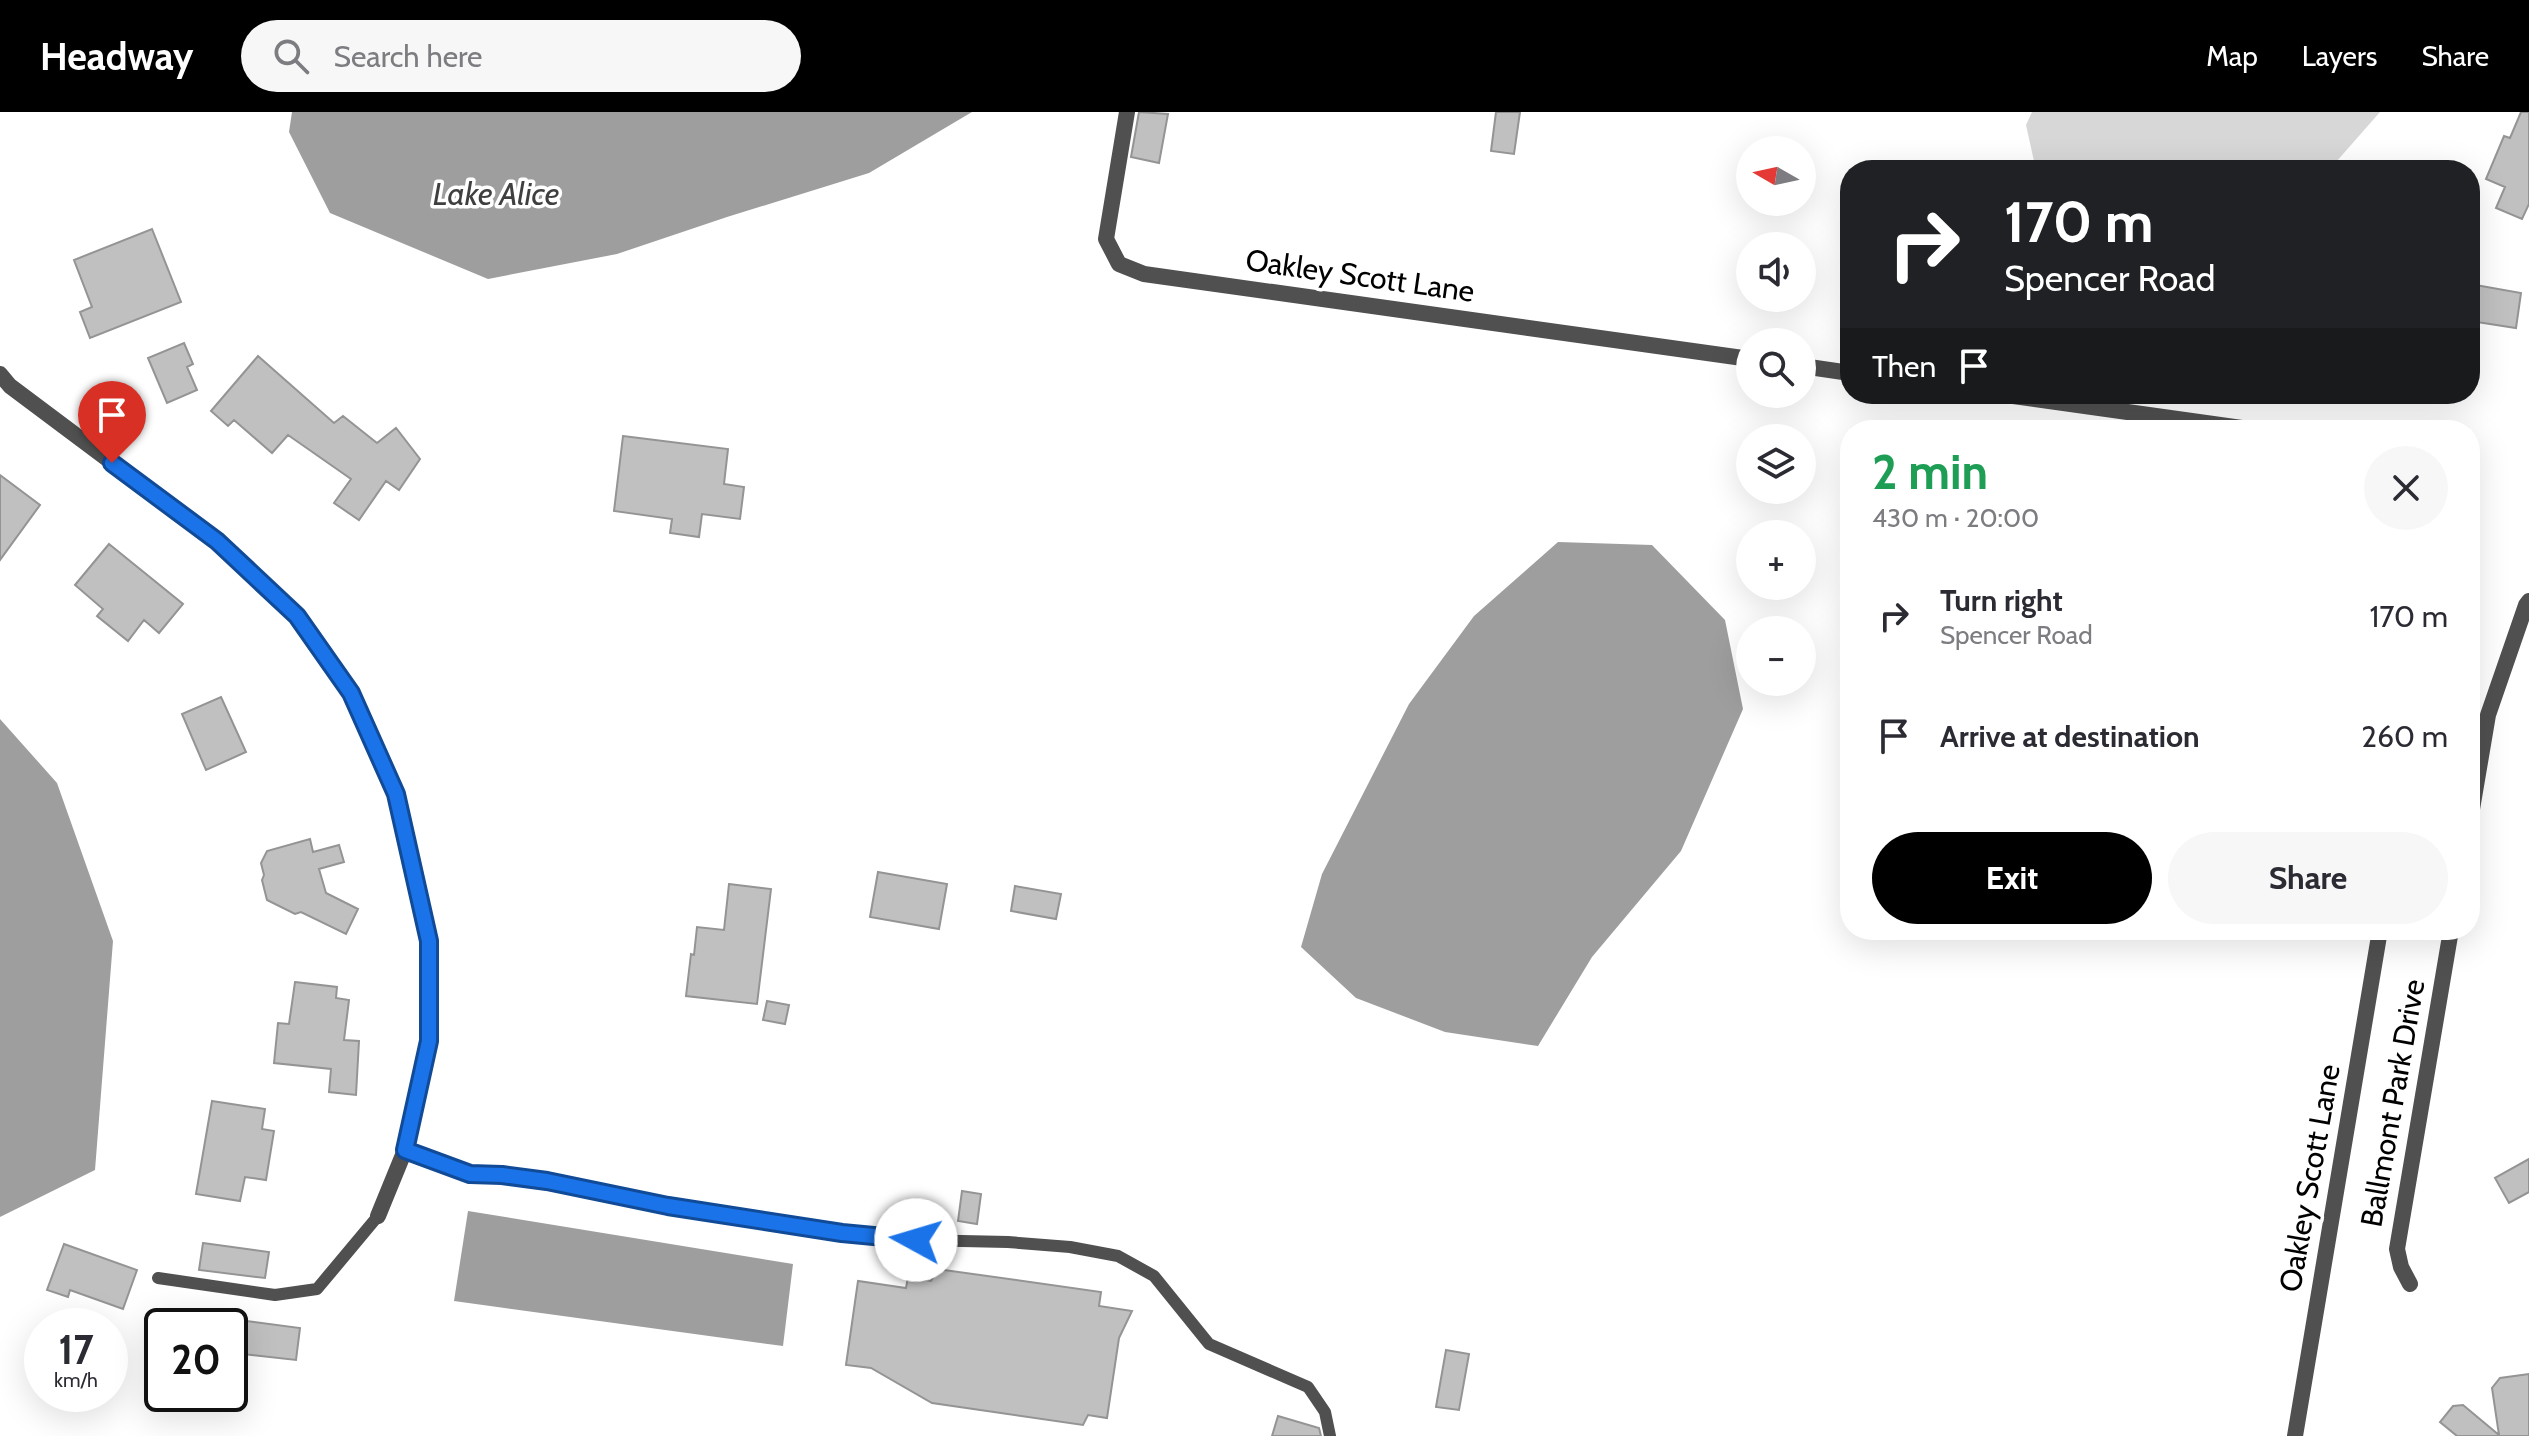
<!DOCTYPE html>
<meta charset="utf-8">
<style>
body{margin:0;font-family:Cabin,sans-serif;background:#f7f7f7;color:#2b2b33;height:100vh;display:flex;flex-direction:column;font-size:30px;white-space:nowrap}
*{box-sizing:border-box;margin:0}
p{font-size:26px;color:#7c7c81}
.icon{flex:none;width:44px;height:44px;fill:none;stroke:currentColor;stroke-width:2;stroke-linecap:round;stroke-linejoin:round}
.map{position:relative;flex:1;overflow:hidden}
.panel{position:absolute;left:1840px;top:308px;width:640px;height:520px;display:flex;flex-direction:column;background:#fff;border-radius:32px;box-shadow:0 8px 32px #0002}
.panel>*{flex:none}
.top-card{position:absolute;left:1840px;top:48px;width:640px;height:244px;border-radius:32px;box-shadow:0 8px 32px #0002;background:#202124;color:#fff;overflow:hidden}
.needle{width:52px;rotate:279deg}
.buttons{position:absolute;left:1736px;top:24px;display:grid;gap:16px}
.buttons a{display:grid;place-items:center;width:80px;height:80px;border-radius:50%;background:#fff;box-shadow:0 8px 32px #0002;font-size:40px}
.speed{position:absolute;left:24px;top:1196px;display:flex;gap:16px;font-size:40px;font-weight:700;text-align:center}
.speed>*{display:grid;place-content:center;width:104px;height:104px;border-radius:50%;background:#fff;box-shadow:0 8px 32px #0002;line-height:1}
.speed small{font-size:20px;font-weight:400}
.speed .limit{border:4px solid #111;border-radius:12px;background:#fff;color:#111}
.pin{position:absolute;display:grid;place-items:center;width:68px;height:68px;color:#fff;margin:-82px -34px;border-radius:50% 50% 50% 0;rotate:-45deg;box-shadow:0 0 8px #0007}
.pin .icon{rotate:45deg}
.me{position:absolute;width:88px;margin:-44px;rotate:276deg;stroke-linejoin:round;filter:drop-shadow(0 0 6px #0008)}
.turn{display:flex;align-items:center;gap:28px;height:168px;padding:0 32px;font-size:36px}
.turn .icon{width:104px;height:104px;stroke-width:2.5}
.turn b{display:block;font-size:56px;line-height:68px}
.then{display:flex;align-items:center;height:76px;padding:0 32px;background:#0003;gap:16px;font-size:30px}
.round{display:grid;place-items:center;flex:none;width:84px;height:84px;border-radius:42px;background:#f7f7f7}
.headline{display:flex;align-items:center;justify-content:space-between;height:136px;padding:0 32px}
h1{font-size:48px;font-weight:800;line-height:60px;color:#1e9e55}
.primary-button{display:flex;gap:16px;margin-top:auto;padding:16px 32px}
.primary-button a{flex:1;height:92px;border-radius:48px;background:#000;color:#fff;font-size:32px;font-weight:800;line-height:92px;text-align:center}
.primary-button a+a{background:#f7f7f7;color:#2b2b33}
ul{padding:0;list-style:none}
li{display:flex;align-items:center;gap:24px;height:120px;padding:0 32px}
li div{flex:1}
li b{display:block;font-size:30px}
li em{font-style:normal}
header{display:flex;align-items:center;gap:48px;box-sizing:border-box;height:112px;padding:0 40px;background:#000;color:#fff}
header strong{font-size:38px}
nav{display:flex;gap:44px;margin-inline-start:auto;font-size:28px}
.search{width:560px;height:72px;background:#f7f7f7;display:flex;align-items:center;gap:20px;box-sizing:border-box;padding:0 28px;border-radius:44px;color:#7c7c81;font-size:30px}
.map>svg:first-child{display:block}
.green{fill:#d7d7d7}
.water{fill:#9e9e9e}
.building{fill:#c0c0c0;stroke:#949494;stroke-width:2}
.lines{fill:none;stroke-linecap:round;stroke-linejoin:round}
.lane{stroke:#505050;stroke-width:12}
.street{stroke:#505050;stroke-width:16}
.route-casing{stroke:#114b97;stroke-width:20}
.route{stroke:#1a73e8;stroke-width:14}
.labels{text-anchor:middle;stroke-width:7;stroke-linejoin:round;paint-order:stroke}
.street-label{font-size:30px;fill:#000;stroke:#fff}
.water-label{font-size:32px;font-style:italic;fill:#3f3f3f;stroke:#fff}
</style>
<header>
<strong>Headway</strong>
<div class="search"><svg class="icon" aria-label="search" viewBox="0 0 24 24"><circle cx="10" cy="10" r="6"/><path d="M15 15l6 6"/></svg>Search here</div>
<nav><a>Map</a><a>Layers</a><a>Share</a></nav>
</header>
<div class="map">
<svg width="2529" height="1324" viewBox="0 0 2529 1324">
<rect width="100%" height="100%" fill="#fff"/>
<path class="green" d="M 2032,0 L 2380,0 L 2329,58 L 2036,58 L 2026,13 Z"/>
<path class="water" d="M 292,0 L 972,0 L 869,61 L 727,105 L 617,142 L 488,167 L 330,101 L 289,20 Z
M 1558,430 L 1652,433 L 1725,508 L 1743,597 L 1681,739 L 1592,845 L 1538,934 L 1445,920 L 1356,886 L 1301,835 L 1322,762 L 1409,592 L 1474,504 Z
M 0,607 L 57,671 L 113,829 L 95,1058 L 0,1105 Z
M 468,1099 L 793,1152 L 783,1234 L 454,1189 Z"/>
<path class="building" d="M 1139,0 L 1168,2 L 1159,51 L 1131,45 Z
M 1496,0 L 1520,0 L 1514,42 L 1491,39 Z
M 2521,0 L 2529,0 L 2529,92 L 2522,107 L 2496,96 L 2505,75 L 2486,67 L 2504,24 L 2510,26 Z
M 152,117 L 181,190 L 90,226 L 80,200 L 92,195 L 74,148 Z
M 2470,172 L 2521,181 L 2516,216 L 2470,209 Z
M 184,231 L 193,252 L 187,255 L 197,278 L 167,291 L 148,246 Z
M 258,244 L 334,311 L 343,304 L 377,331 L 396,316 L 420,347 L 399,378 L 386,369 L 359,408 L 334,391 L 351,367 L 288,323 L 272,341 L 234,308 L 228,314 L 211,299 Z
M 623,324 L 728,337 L 724,372 L 744,375 L 740,407 L 702,402 L 699,425 L 670,421 L 672,407 L 614,399 Z
M 0,363 L 40,393 L 0,448 Z
M 109,432 L 183,492 L 159,521 L 144,508 L 128,529 L 97,504 L 103,497 L 75,473 Z
M 221,585 L 246,640 L 206,658 L 182,602 Z
M 310,727 L 313,740 L 339,733 L 344,750 L 319,757 L 326,781 L 358,797 L 346,822 L 301,800 L 295,802 L 267,788 L 262,768 L 264,763 L 261,751 L 267,739 Z
M 878,760 L 947,772 L 939,817 L 870,805 Z
M 729,772 L 771,777 L 757,892 L 686,884 L 691,842 L 694,843 L 697,815 L 724,818 Z
M 1015,774 L 1061,782 L 1056,807 L 1011,799 Z
M 295,870 L 337,875 L 336,886 L 349,888 L 344,928 L 359,929 L 356,983 L 329,980 L 331,957 L 274,951 L 278,911 L 289,912 Z
M 767,889 L 789,893 L 785,912 L 763,908 Z
M 212,989 L 265,997 L 262,1017 L 274,1019 L 266,1068 L 245,1065 L 240,1089 L 196,1082 Z
M 2529,1047 L 2529,1080 L 2509,1091 L 2495,1066 Z
M 962,1079 L 981,1082 L 977,1112 L 958,1109 Z
M 203,1131 L 269,1140 L 265,1166 L 199,1158 Z
M 64,1132 L 137,1158 L 123,1197 L 70,1178 L 68,1185 L 47,1178 Z
M 937,1157 L 1101,1180 L 1099,1194 L 1132,1199 L 1119,1226 L 1107,1306 L 1088,1303 L 1083,1313 L 932,1291 L 871,1256 L 846,1253 L 858,1169 L 906,1176 L 908,1165 L 931,1169 Z
M 239,1208 L 300,1216 L 296,1248 L 235,1241 Z
M 1446,1238 L 1469,1242 L 1459,1298 L 1436,1295 Z
M 2529,1262 L 2529,1324 L 2457,1324 L 2440,1310 L 2453,1294 L 2463,1293 L 2499,1323 L 2492,1276 L 2500,1266 Z
M 1278,1304 L 1319,1316 L 1321,1324 L 1272,1324 Z"/>
<g class="lines">
<path class="lane" d="M 405,1038 L 470,1062 L 502,1063 L 569,1072 L 668,1094 L 842,1121 L 916,1128 L 1008,1130 L 1070,1135 L 1118,1144 L 1154,1164 L 1209,1232 L 1308,1275 L 1325,1300 L 1330,1324
M 158,1166 L 275,1183 L 317,1177 L 378,1104"/>
<path class="street" d="M 1127,0 L 1106,127 L 1119,152 L 1144,162 L 1750,247
M 1802,254 L 1850,261
M 0,262 L 10,274 L 217,429 L 297,504 L 351,581 L 396,682 L 429,829 L 429,929 L 405,1038 L 378,1104
M 1999,282 L 2256,318
M 2470,709 L 2488,603 L 2526,493 L 2529,489
M 2410,1172 L 2401,1155 L 2397,1137 L 2451,818
M 2295,1324 L 2380,818"/>
</g>
<g class="lines">
<defs>
<path id="route" d="M 112,351 L 217,429 L 297,504 L 351,581 L 396,682 L 429,829 L 429,929 L 405,1038 L 470,1062 L 502,1063 L 547,1069 L 668,1094 L 842,1121 L 916,1128"/>
</defs>
<use href="#route" class="route-casing"/>
<use href="#route" class="route"/>
</g>
<g class="labels">
<g class="street-label">
<text transform="translate(1360 164) rotate(8)" y="10">Oakley Scott Lane</text>
<text transform="translate(2393 991) rotate(-80)" y="10">Ballmont Park Drive</text>
<text transform="translate(2310 1066) rotate(-80)" y="10">Oakley Scott Lane</text>
</g>
<g class="water-label">
<text x="496" y="93">Lake Alice</text>
</g>
</g>
</svg>
<div class="buttons">
<a><svg class="needle" viewBox="-14 -14 28 28"><path d="M0-13l5 13h-10z" fill="#e53935"/><path d="M0 13l5-13h-10z" fill="#7c7c81"/></svg></a>
<a><svg class="icon" aria-label="sound" viewBox="0 0 24 24"><path d="M4 9h4l5-4v14l-5-4H4zM17 9q2 3 0 6"/></svg></a>
<a><svg class="icon" aria-label="search" viewBox="0 0 24 24"><circle cx="10" cy="10" r="6"/><path d="M15 15l6 6"/></svg></a>
<a><svg class="icon" aria-label="layers" viewBox="0 0 24 24"><path d="M12 4l9 5-9 5-9-5zM3 14l9 5 9-5"/></svg></a>
<a>+</a>
<a>−</a>
</div>
<div class="speed"><div>17<small>km/h</small></div><div class="limit">20</div></div>
<div class="pin" style="left:112px;top:351px;background:#d93025"><svg class="icon" aria-label="arrive" viewBox="0 0 24 24"><path d="M6 21V4h12l-3 4 3 4H6"/></svg></div>
<svg class="me" style="left:916px;top:1128px" viewBox="-20 -20 40 40"><circle r="19" fill="#fff"/><path d="M0-13L10 11 0 6-10 11z" fill="#1a73e8"/></svg>
<div class="top-card">
<div class="turn"><svg class="icon" aria-label="right" viewBox="0 0 24 24"><path d="M7 20v-9h11M14 6l5 5-5 5"/></svg><div><b>170 m</b>Spencer Road</div></div>
<div class="then">Then<svg class="icon" aria-label="arrive" viewBox="0 0 24 24"><path d="M6 21V4h12l-3 4 3 4H6"/></svg></div>
</div>
<section class="panel">
<div class="headline"><div><h1>2 min</h1><p>430 m · 20:00</p></div><a class="round"><svg class="icon" aria-label="close" viewBox="0 0 24 24"><path d="M6 6l12 12M18 6L6 18"/></svg></a></div>
<ul>
<li><svg class="icon" aria-label="right" viewBox="0 0 24 24"><path d="M7 20v-9h11M14 6l5 5-5 5"/></svg><div><b>Turn right</b><p>Spencer Road</p></div><em>170 m</em></li>
<li><svg class="icon" aria-label="arrive" viewBox="0 0 24 24"><path d="M6 21V4h12l-3 4 3 4H6"/></svg><div><b>Arrive at destination</b></div><em>260 m</em></li>
</ul>
<div class="primary-button"><a>Exit</a><a>Share</a></div>
</section>
</div>
